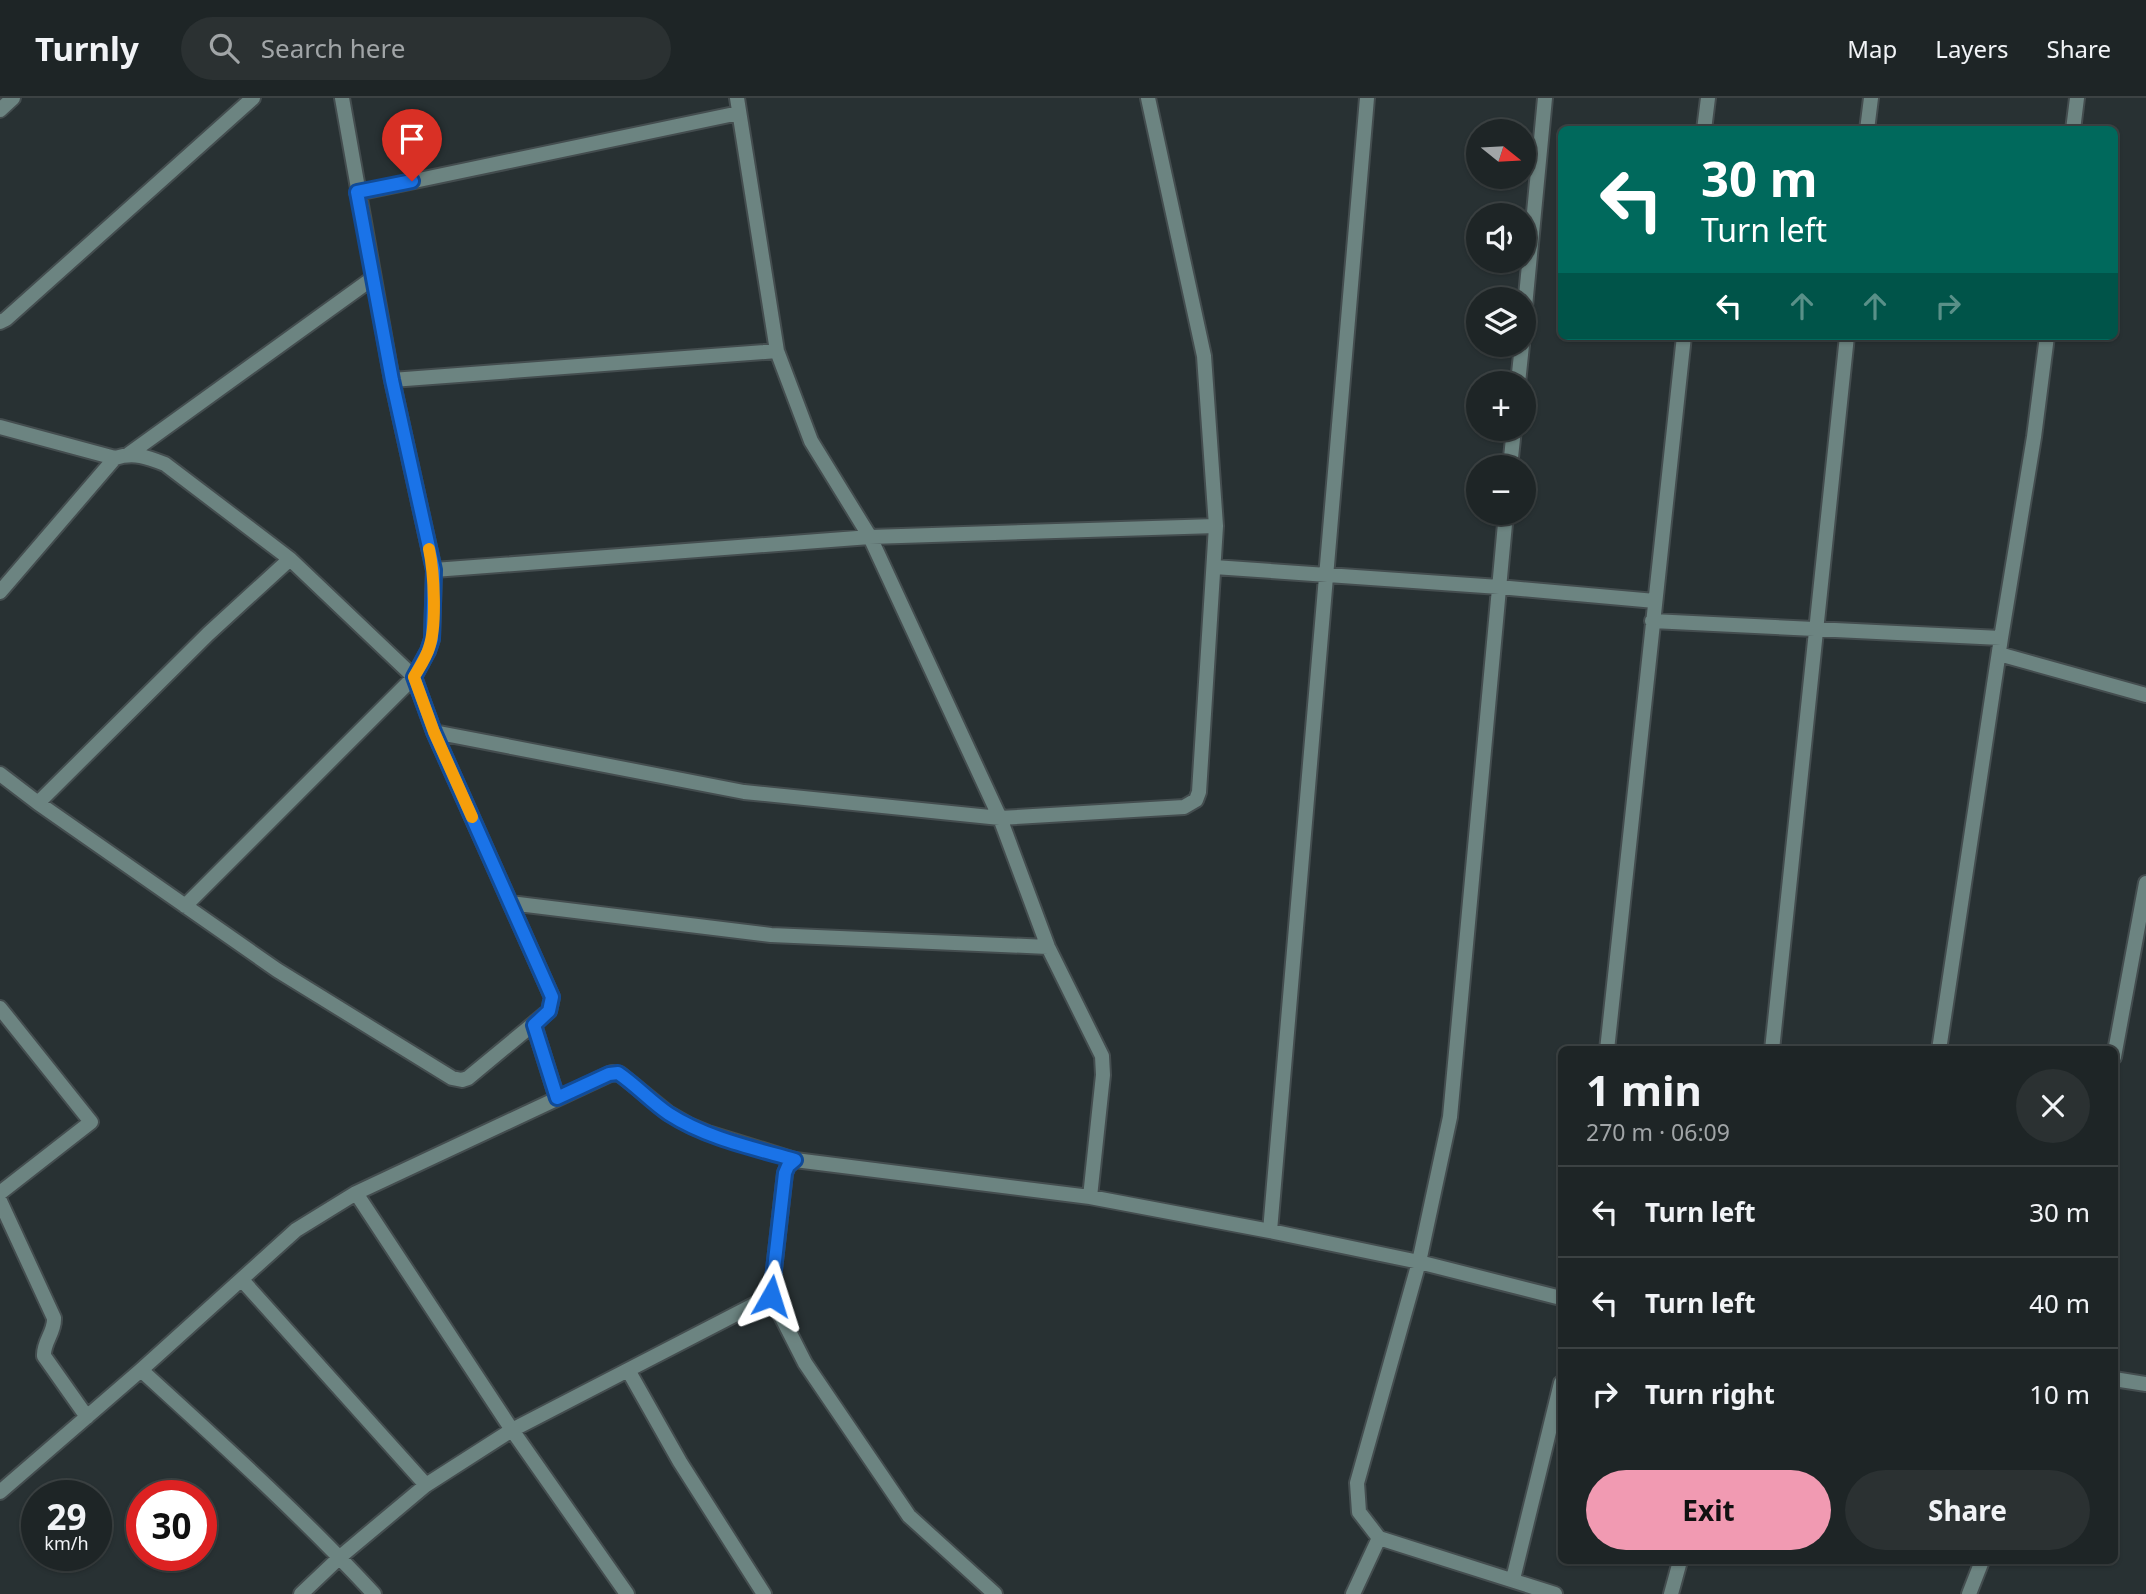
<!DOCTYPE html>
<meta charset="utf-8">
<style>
body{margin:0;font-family:"Noto Sans",sans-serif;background:#2b3132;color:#f1f3f6;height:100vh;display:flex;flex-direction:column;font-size:26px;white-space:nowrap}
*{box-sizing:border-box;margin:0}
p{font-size:23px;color:#a1a5a7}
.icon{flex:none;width:38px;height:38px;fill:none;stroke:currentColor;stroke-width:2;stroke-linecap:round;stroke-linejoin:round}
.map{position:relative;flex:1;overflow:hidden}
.sheet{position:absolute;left:1558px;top:948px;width:560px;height:518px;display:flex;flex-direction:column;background:#1e2526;border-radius:10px;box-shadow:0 2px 5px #0004,0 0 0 2px #3c4243}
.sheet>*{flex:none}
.banner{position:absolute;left:1558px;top:28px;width:560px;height:214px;border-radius:10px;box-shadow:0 2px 5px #0004,0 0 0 2px #3c4243;background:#00695c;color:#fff;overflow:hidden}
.needle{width:46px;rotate:108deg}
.fabs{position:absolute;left:1466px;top:21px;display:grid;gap:14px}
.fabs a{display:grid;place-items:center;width:70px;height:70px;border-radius:50%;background:#1e2526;box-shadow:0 2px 5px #0004,0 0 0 2px #3c4243;font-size:35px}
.speed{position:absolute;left:21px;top:1382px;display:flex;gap:14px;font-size:35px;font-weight:700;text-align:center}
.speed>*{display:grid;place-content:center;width:91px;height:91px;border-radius:50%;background:#1e2526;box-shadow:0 2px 5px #0004,0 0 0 2px #3c4243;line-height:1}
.speed small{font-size:18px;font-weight:400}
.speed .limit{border:10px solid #d22;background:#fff;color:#111}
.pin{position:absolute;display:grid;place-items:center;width:60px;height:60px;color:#fff;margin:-72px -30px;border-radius:50% 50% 50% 0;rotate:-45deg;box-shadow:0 0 7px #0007}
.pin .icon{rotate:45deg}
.me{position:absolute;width:77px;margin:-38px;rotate:6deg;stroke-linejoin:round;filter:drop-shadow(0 0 5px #0008)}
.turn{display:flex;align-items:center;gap:24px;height:147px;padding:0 28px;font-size:32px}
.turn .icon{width:91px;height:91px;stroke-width:2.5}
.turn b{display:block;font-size:49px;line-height:60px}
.lanes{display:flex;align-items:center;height:66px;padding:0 28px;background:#0003;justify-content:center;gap:35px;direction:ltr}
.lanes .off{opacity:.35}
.round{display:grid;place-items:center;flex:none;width:74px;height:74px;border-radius:37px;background:#2b3132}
.headline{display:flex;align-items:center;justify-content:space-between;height:119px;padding:0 28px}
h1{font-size:42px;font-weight:700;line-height:52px}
.action{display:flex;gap:14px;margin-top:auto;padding:14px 28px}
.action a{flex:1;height:80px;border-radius:42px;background:#f19ab2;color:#111;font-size:28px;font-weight:700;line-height:80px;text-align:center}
.action a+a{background:#2b3132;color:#f1f3f6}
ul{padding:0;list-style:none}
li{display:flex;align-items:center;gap:21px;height:91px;padding:0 28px;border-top:2px solid #3c4243}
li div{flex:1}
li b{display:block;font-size:26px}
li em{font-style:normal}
header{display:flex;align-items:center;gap:42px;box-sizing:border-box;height:98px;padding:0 35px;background:#1e2526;border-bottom:2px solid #3c4243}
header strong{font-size:33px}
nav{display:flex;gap:38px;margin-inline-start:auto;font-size:24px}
.search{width:490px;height:63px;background:#2b3132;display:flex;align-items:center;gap:18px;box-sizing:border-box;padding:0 24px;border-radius:38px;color:#a1a5a7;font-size:26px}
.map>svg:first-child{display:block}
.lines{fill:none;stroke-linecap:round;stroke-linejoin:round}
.minor-casing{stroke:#444d4f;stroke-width:18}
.minor{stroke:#6c8481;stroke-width:14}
.route-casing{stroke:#114b97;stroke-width:18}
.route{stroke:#1a73e8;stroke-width:12}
.slow{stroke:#f59e0b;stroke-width:12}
</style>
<header>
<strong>Turnly</strong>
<div class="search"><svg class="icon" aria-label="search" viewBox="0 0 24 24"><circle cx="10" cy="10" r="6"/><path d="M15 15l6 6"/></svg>Search here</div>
<nav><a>Map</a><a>Layers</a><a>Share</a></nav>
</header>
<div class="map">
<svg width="2146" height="1496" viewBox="0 0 2146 1496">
<rect width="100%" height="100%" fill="#283133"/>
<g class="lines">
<defs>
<path id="minor" d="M 737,0 L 777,253 L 811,343 L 870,439 L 1000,720 L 1048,849 L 1102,958 L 1103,977 L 1090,1099
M 0,12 L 13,0
M 1704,32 L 1708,0
M 1867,32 L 1871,0
M 2073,32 L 2077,0
M 357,95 L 739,15
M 1524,219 L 1545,0
M 0,224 L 6,221 L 253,0
M 392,282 L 777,253
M 1518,285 L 1522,247
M 0,329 L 115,360
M 129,356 L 373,180
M 1510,369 L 1514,331
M 1506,415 L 1450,1019 L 1419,1164 L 1357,1385 L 1359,1414 L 1379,1440 L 1555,1496
M 1214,469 L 1499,489 L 1655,503
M 434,472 L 870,439 L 1216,428
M 0,494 L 115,360 C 134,354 147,359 165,366 L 290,461 L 414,579 L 185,808
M 1652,523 L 2001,540
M 1999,556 L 2146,597
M 434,634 L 744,694 L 1000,720 L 1184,709 L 1196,702 L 1199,694 L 1216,428 L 1204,258 L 1148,0
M 0,676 L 38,705 L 277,872 L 452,980 L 462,982 L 468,980 L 549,913 L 552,899 L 434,634 L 414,579 L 428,553 L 432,541 L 434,472 L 392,282 L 342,0
M 38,705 L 208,536 L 290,461
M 510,805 L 771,837 L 1048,849
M 0,910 L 91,1024 L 0,1095
M 534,927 L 557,1000
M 1607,952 L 1684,238
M 1772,952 L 1847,238
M 1939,952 L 2001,540 L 2034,339 L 2047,238
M 2114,959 L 2146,785
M 795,1062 L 788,1068 L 785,1075 L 771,1198 L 805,1265 L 909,1418 L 995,1496
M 356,1095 L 512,1332 L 627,1496
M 0,1103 L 54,1220 C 55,1234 43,1244 44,1258 L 87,1319
M 1270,1133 L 1367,0
M 242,1182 L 426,1387
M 141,1272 C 221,1345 301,1417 374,1496
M 628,1272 L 680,1364 L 764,1496
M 2114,1281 L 2146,1286
M 0,1394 L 141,1272 L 296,1132 L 356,1095 L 612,975 L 620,976 L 668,1015 L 689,1027 L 708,1035 L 795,1062 L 1090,1099 L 1270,1133 L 1419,1164 L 1561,1200
M 1513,1481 L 1561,1285
M 301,1496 L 340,1459 L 426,1387 L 512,1332 L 771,1198
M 1353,1496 L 1379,1440
M 1671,1496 L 1680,1463
M 1969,1496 L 1982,1463"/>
</defs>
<use href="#minor" class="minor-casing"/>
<use href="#minor" class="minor"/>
</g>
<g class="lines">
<defs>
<path id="route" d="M 412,83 L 357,94 L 392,282 L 434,472 L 432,541 L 428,553 L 414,579 L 434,634 L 552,899 L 549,913 L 534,927 L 557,1000 L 609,976 L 618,975 C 636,987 651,1004 669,1016 C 706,1040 753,1050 795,1062 L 788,1068 L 785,1075 L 771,1198"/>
</defs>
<use href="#route" class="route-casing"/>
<use href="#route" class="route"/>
<path class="slow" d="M 429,451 C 434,474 437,527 429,550 C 426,560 419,570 414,579 L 434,634 L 472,719"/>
</g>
</svg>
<div class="fabs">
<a><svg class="needle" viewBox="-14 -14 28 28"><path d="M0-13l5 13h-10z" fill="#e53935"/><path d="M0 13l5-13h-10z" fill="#a1a5a7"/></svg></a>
<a><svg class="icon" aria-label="sound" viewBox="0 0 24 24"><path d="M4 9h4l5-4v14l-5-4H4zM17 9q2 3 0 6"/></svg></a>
<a><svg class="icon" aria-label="layers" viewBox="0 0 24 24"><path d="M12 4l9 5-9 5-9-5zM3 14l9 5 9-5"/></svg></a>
<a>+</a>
<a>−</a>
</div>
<div class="speed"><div>29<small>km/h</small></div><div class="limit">30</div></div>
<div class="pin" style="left:412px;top:83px;background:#d93025"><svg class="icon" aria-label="arrive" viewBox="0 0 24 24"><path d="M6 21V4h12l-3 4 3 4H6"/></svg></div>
<svg class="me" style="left:771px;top:1198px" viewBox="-20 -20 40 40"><path d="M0-17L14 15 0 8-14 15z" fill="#1a73e8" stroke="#fff" stroke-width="4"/></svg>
<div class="banner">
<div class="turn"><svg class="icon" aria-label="left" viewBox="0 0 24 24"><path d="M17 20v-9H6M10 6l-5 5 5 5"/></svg><div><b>30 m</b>Turn left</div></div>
<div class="lanes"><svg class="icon" aria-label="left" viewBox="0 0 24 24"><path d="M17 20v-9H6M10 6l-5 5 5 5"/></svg><svg class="icon off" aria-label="ahead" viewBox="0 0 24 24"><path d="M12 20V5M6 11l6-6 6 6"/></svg><svg class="icon off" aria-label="ahead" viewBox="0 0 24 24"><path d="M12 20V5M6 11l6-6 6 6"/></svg><svg class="icon off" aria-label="right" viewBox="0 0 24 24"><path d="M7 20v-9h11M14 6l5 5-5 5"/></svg></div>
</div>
<section class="sheet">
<div class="headline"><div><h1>1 min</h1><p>270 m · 06:09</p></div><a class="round"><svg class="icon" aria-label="close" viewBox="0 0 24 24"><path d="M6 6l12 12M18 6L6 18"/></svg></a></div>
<ul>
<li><svg class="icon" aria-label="left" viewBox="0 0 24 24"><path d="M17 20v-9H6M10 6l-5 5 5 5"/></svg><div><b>Turn left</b></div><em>30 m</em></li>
<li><svg class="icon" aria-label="left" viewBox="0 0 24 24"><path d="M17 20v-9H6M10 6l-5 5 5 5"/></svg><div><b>Turn left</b></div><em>40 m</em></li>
<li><svg class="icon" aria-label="right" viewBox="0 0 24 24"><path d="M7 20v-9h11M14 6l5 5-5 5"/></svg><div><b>Turn right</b></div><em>10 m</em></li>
</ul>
<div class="action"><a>Exit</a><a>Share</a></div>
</section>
</div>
